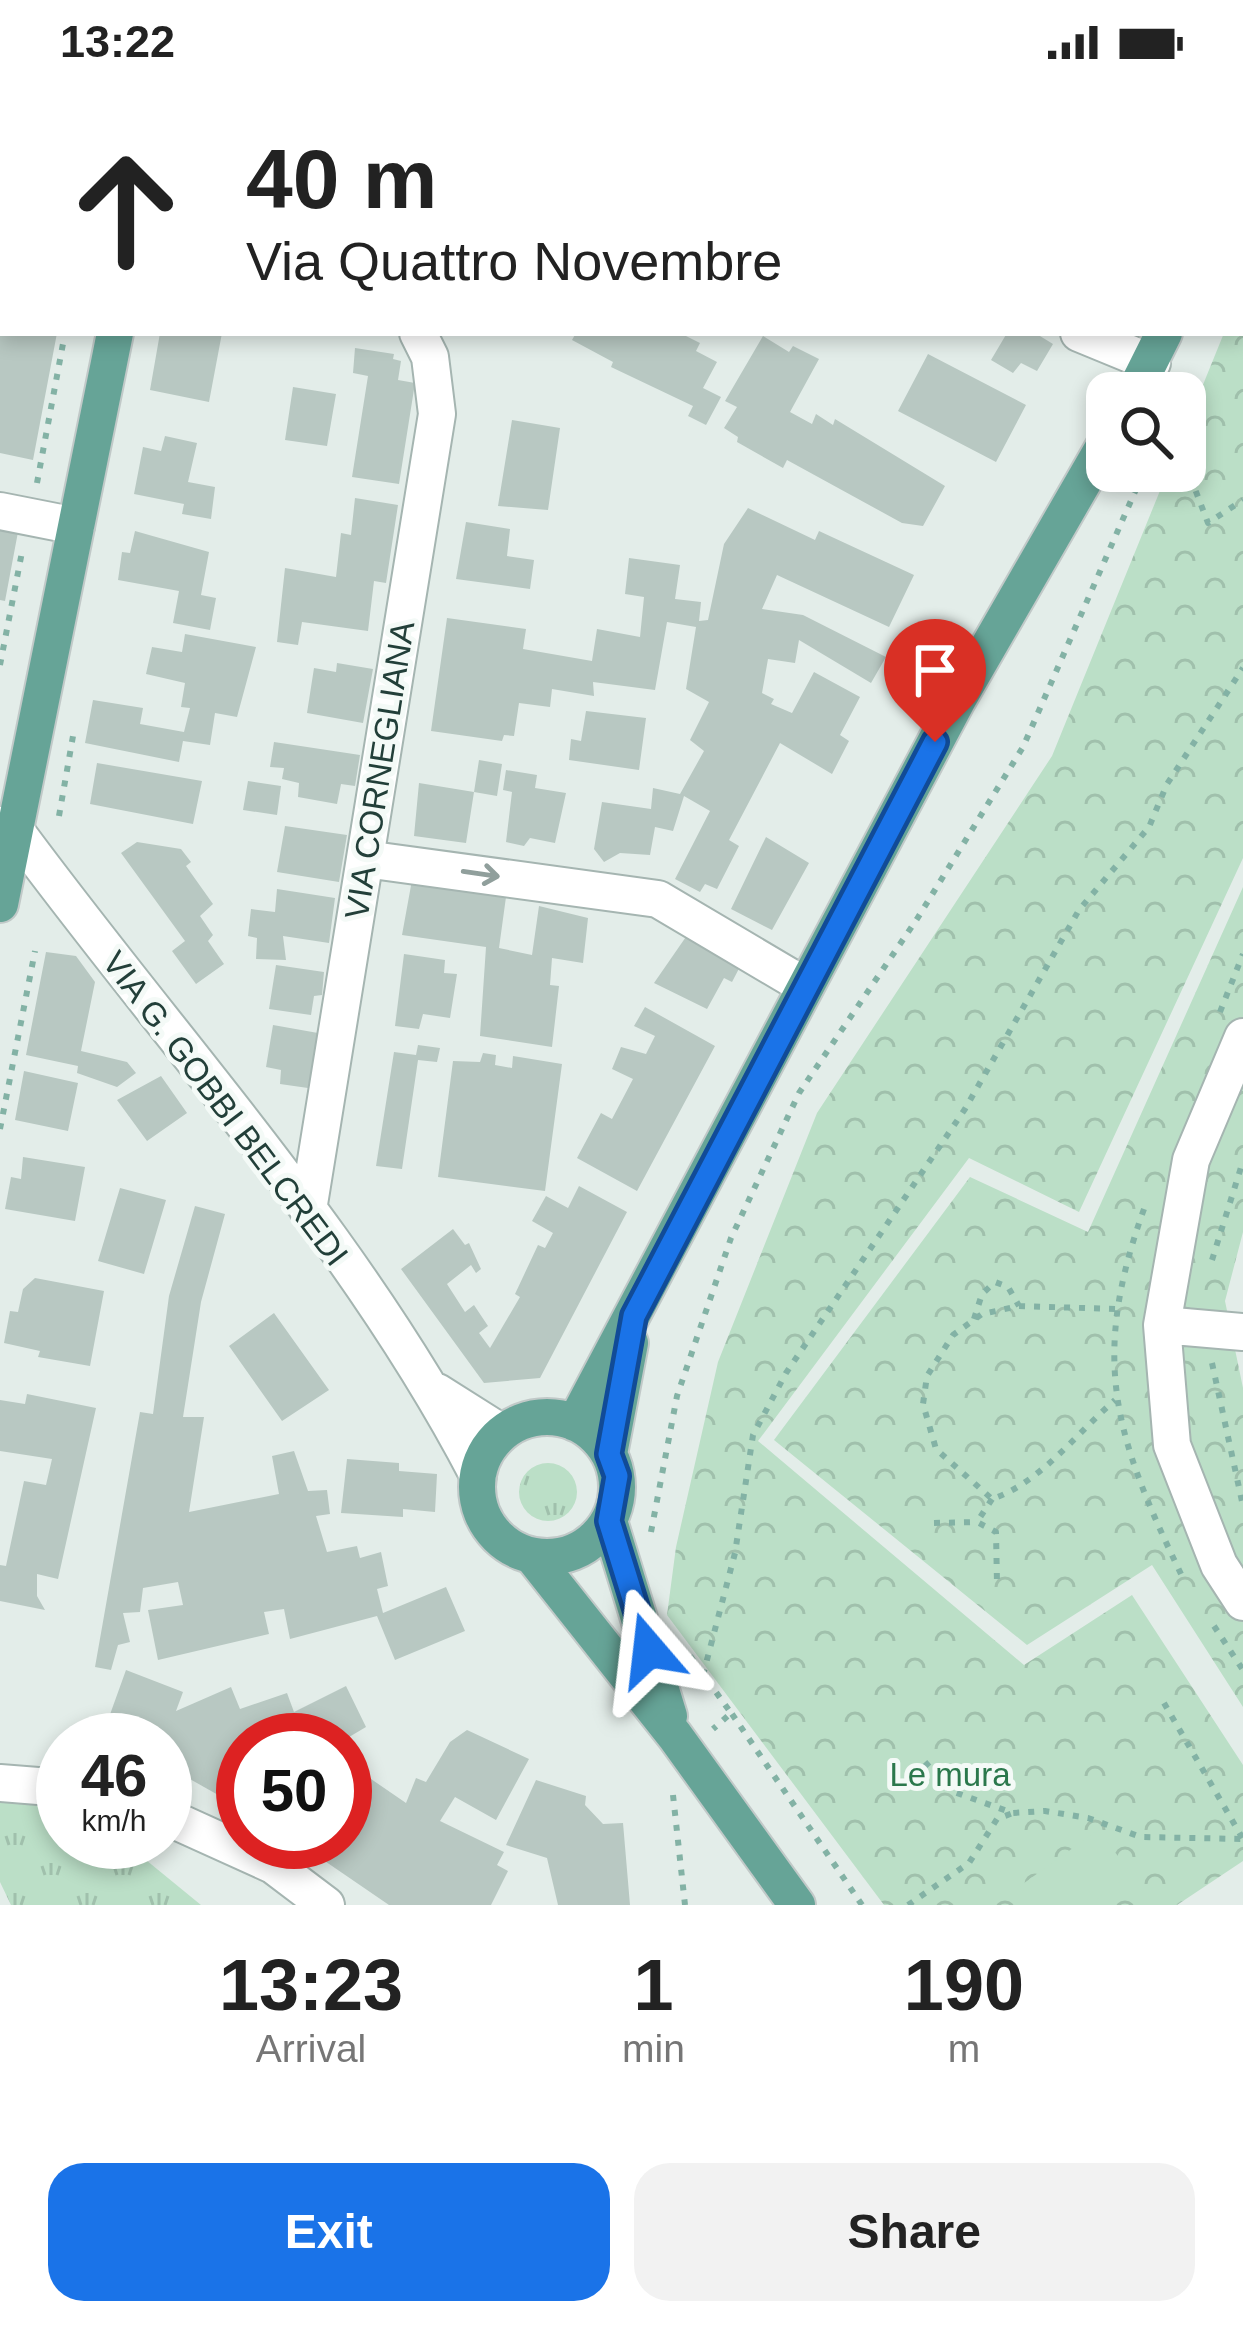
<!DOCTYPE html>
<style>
body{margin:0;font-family:Arial,sans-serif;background:#f2f2f2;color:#222;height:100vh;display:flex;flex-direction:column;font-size:45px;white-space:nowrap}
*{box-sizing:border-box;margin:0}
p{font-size:39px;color:#767676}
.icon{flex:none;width:66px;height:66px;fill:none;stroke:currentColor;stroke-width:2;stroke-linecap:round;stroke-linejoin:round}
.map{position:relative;height:1821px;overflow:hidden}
.side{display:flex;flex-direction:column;background:#fff;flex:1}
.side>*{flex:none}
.guide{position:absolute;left:0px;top:0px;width:1245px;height:252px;box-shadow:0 6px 18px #0003;background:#fff;color:#222;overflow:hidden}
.fabs{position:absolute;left:1086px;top:288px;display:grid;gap:24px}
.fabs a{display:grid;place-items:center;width:120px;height:120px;border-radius:24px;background:#fff;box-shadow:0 6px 18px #0003;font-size:60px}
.speed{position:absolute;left:36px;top:1629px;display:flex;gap:24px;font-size:60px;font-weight:700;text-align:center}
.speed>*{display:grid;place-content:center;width:156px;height:156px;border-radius:50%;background:#fff;box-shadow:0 6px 18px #0003;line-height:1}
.speed small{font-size:30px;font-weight:400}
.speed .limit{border:18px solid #d22;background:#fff;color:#111}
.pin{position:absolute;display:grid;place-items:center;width:102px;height:102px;color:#fff;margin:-123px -51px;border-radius:50% 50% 50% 0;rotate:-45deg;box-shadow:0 0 12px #0007}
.pin .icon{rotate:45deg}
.me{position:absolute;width:132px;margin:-66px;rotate:343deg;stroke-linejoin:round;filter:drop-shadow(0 0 9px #0008)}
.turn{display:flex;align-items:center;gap:42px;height:252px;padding:0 48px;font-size:54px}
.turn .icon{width:156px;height:156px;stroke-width:2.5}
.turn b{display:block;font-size:84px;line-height:102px}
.eta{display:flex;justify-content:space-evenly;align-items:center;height:204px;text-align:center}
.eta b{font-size:72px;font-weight:700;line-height:84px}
.button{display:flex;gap:24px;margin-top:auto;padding:24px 48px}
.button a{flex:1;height:138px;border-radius:36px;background:#1a73e8;color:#fff;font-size:48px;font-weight:700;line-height:138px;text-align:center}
.button a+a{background:#f2f2f2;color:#222}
.status{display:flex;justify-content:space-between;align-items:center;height:84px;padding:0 60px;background:#fff;direction:ltr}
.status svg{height:33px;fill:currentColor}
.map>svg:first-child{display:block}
.grass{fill:url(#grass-tufts)}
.park{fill:url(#park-crowns)}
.garden{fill:#bbdfc7}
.building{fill:#b8c8c2}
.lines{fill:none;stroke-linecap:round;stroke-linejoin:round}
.minor-casing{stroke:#a5b5b1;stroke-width:40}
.major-casing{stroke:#c1c9c8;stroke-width:40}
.path{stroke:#83b2a5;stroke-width:6;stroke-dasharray:6 9;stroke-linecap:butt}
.minor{stroke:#fff;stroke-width:36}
.major{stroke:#66a497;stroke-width:36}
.oneway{stroke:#909f9c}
.route-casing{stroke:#114b97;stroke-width:30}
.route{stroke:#1a73e8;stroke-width:21}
.labels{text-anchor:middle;stroke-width:10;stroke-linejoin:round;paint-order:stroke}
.street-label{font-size:33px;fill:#223f39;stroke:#f4faf7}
.park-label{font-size:33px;fill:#2b784c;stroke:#f4faf7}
</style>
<div class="status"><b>13:22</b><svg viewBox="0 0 49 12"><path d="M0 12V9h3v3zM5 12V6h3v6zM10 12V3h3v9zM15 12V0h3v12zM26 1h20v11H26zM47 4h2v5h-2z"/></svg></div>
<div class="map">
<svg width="1243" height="1821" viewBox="0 0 1243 1821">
<defs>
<pattern id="grass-tufts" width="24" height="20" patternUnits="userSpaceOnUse" patternTransform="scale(3)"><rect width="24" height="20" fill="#bbdfc7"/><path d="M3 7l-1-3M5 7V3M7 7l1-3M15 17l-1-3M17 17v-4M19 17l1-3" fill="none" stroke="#a0c0ac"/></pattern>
<pattern id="park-crowns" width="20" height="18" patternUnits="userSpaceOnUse" patternTransform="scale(3)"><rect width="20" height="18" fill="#bbdfc7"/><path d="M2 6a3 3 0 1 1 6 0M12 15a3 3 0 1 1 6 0" fill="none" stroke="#a0c0ac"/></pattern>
</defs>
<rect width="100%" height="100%" fill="#e3ede9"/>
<path class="grass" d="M519 1408a29 29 0 1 1 58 0a29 29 0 1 1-58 0Z
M 22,1716 L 63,1726 L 63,1758 L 124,1758 L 201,1821 L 11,1821 L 0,1798 L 0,1719 Z"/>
<path class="park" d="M 1243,203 L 1243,774 L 1079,1128 L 969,1074 L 758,1357 L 1024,1581 L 1132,1511 L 1243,1681 L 1243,1777 L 1177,1821 L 884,1821 L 667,1531 L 676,1463 L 718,1278 L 817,1029 L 1052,672 L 1168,387 L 1185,387 L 1185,345 L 1224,249 L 1242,249 Z
M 1243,803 L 1243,1148 L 1225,1217 L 1243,1304 L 1243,1623 L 1152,1481 L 1027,1561 L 774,1356 L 970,1093 L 1088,1148 Z"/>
<path class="garden" d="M 1098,1746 L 1131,1789 L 1089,1821 L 1035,1821 L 1020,1802 Z"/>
<path class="building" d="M 0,249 L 57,249 L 33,376 L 0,369 Z
M 160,249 L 222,249 L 209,318 L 150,306 Z
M 576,249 L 680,249 L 700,259 L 696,267 L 717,278 L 703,304 L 721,313 L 706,341 L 688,332 L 693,322 L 611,283 L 613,278 L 572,256 Z
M 1007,249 L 1035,249 L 1053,260 L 1037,287 L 1021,279 L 1013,289 L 991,276 Z
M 763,252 L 789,268 L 793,262 L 819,275 L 790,328 L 812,340 L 816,330 L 833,341 L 835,335 L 945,402 L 923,442 L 902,439 L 787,376 L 783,384 L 737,358 L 738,353 L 724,344 L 737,323 L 725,317 Z
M 355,264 L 394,270 L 393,275 L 401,277 L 398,296 L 415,299 L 399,400 L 352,393 L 368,292 L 353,289 Z
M 928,270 L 1026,321 L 996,378 L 898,327 Z
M 293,303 L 336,310 L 327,362 L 285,356 Z
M 512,336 L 560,344 L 548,426 L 498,422 Z
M 165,352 L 197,359 L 188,398 L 215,403 L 211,435 L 182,430 L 184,420 L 134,410 L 143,363 L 161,367 Z
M 355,414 L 398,421 L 386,499 L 374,497 L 368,547 L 302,538 L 298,561 L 277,558 L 285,484 L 336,493 L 341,449 L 351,451 Z
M 748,424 L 815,456 L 819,447 L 914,491 L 889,543 L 777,491 L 762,525 L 803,531 L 886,573 L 871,599 L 799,556 L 795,579 L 768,575 L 762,609 L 774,615 L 771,620 L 792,629 L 814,588 L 860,613 L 840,651 L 849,657 L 832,690 L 780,659 L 729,756 L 739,762 L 717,805 L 705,800 L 700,808 L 675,795 L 710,727 L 684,712 L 673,747 L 655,743 L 650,771 L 620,769 L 604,778 L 594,765 L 602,718 L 651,725 L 653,704 L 680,710 L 704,667 L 690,656 L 709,618 L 686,605 L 696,543 L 667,538 L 655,606 L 593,598 L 594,612 L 552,605 L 550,623 L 519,619 L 514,652 L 504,651 L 502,657 L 431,647 L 447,534 L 526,545 L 523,565 L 592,577 L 597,545 L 640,553 L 644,513 L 625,510 L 629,474 L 680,481 L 675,515 L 701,518 L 699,537 L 708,536 L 724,460 Z
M 466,438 L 510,445 L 507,472 L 534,476 L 530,505 L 456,495 Z
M 0,444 L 18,448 L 5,517 L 0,516 Z
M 135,447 L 209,468 L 201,511 L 216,514 L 210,546 L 173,539 L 179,507 L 118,496 L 122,468 L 130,469 Z
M 185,550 L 256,563 L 237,633 L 215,629 L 210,661 L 183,657 L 179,678 L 85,659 L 93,616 L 143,624 L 140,640 L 184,648 L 190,624 L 181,623 L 185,599 L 146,590 L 152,563 L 182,568 Z
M 337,579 L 373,585 L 363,639 L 307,629 L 314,584 L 336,588 Z
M 586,627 L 646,634 L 639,686 L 569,676 L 571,655 L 581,657 Z
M 274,658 L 360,671 L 355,702 L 341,700 L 337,720 L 298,713 L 299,699 L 282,695 L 284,684 L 270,683 Z
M 479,676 L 502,680 L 497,712 L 474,708 Z
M 97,679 L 202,697 L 193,740 L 90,720 Z
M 506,686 L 537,691 L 535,704 L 566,709 L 555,759 L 530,754 L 524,762 L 506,758 L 512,708 L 503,706 Z
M 248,697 L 281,702 L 277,731 L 243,726 Z
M 419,699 L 474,708 L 466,759 L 414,752 Z
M 285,742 L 347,751 L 339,798 L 277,788 Z
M 766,753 L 809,779 L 772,846 L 731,825 Z
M 137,758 L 181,765 L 191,778 L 186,782 L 213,820 L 200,832 L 213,851 L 208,857 L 224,880 L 196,900 L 172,867 L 185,857 L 121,769 Z
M 412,796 L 506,813 L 499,864 L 532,871 L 539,822 L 588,834 L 583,879 L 552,874 L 550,901 L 559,902 L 552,963 L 480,952 L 486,863 L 402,851 Z
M 277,805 L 335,814 L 329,859 L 283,852 L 286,876 L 256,875 L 257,854 L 248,852 L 251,825 L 275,828 Z
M 690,847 L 744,875 L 732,898 L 724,894 L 707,925 L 654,899 Z
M 46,868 L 76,872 L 95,898 L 81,967 L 127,978 L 136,989 L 117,1003 L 77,989 L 78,982 L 26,971 Z
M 404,870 L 445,876 L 444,889 L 457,890 L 450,934 L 423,930 L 419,945 L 395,942 Z
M 276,881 L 324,888 L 322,911 L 314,912 L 311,931 L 269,925 Z
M 645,923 L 715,962 L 637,1107 L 577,1074 L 601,1029 L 612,1035 L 633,995 L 612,985 L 621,963 L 646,970 L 655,952 L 634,942 Z
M 273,941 L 318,949 L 308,1004 L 280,1000 L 281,986 L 266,983 Z
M 418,961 L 440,964 L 437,978 L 418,976 L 402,1085 L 376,1082 L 394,968 L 416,971 Z
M 483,969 L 496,971 L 495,981 L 512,984 L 513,972 L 562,980 L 545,1107 L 438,1093 L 453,977 L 480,978 Z
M 24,987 L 78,999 L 68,1047 L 15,1036 Z
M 161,992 L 187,1029 L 147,1057 L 117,1016 Z
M 23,1073 L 85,1083 L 75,1137 L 5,1125 L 11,1093 L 21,1095 Z
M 579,1102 L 627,1128 L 540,1294 L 484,1299 L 401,1185 L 453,1145 L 465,1161 L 469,1159 L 481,1185 L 476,1189 L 471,1181 L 447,1200 L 465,1228 L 474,1221 L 488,1242 L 479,1249 L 490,1264 L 520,1213 L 515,1210 L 538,1161 L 545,1164 L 553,1149 L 532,1137 L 546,1112 L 568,1124 Z
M 120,1104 L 166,1116 L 144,1190 L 98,1177 Z
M 195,1122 L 225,1130 L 201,1218 L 183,1333 L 204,1333 L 189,1428 L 279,1410 L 272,1372 L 294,1367 L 308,1407 L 327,1406 L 330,1430 L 316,1432 L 327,1468 L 357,1462 L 360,1474 L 381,1468 L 388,1502 L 377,1505 L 383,1529 L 446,1503 L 465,1547 L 395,1576 L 377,1532 L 290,1555 L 284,1525 L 264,1528 L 269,1550 L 158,1576 L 148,1526 L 183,1521 L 178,1498 L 143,1504 L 140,1528 L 123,1529 L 130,1558 L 118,1561 L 111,1586 L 95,1583 L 140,1328 L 153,1330 L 169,1212 Z
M 35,1194 L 104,1207 L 90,1282 L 38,1273 L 40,1267 L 4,1259 L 10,1227 L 18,1228 L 23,1205 Z
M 274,1229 L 329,1306 L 282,1337 L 229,1262 Z
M 27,1310 L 96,1324 L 58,1495 L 37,1490 L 37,1512 L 45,1526 L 0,1517 L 0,1481 L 6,1482 L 24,1397 L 46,1401 L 52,1375 L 0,1367 L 0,1316 L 25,1320 Z
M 347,1375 L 399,1379 L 399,1387 L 437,1390 L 435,1428 L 403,1425 L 403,1433 L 341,1429 Z
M 126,1586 L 183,1608 L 176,1627 L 231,1603 L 240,1625 L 287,1609 L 294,1628 L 346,1602 L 366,1643 L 344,1656 L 243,1656 L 243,1725 L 165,1681 L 165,1656 L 134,1653 L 136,1648 L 108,1636 Z
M 467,1646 L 529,1675 L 496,1736 L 455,1713 L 440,1737 L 504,1768 L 497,1781 L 508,1787 L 491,1821 L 389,1821 L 297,1758 L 345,1758 L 345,1660 L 355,1684 L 406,1719 L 416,1694 L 426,1698 L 450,1658 Z
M 536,1696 L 586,1712 L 585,1721 L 603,1740 L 623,1739 L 630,1821 L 558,1821 L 547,1774 L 506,1761 Z"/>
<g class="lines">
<defs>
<path id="minor" d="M 475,1 L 481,3
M 0,121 L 3,122
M 1079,249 L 1152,279
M 0,427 L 76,442
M 0,741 L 15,746 C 171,958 356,1156 478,1391
M 365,775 L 658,815 L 805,902
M 1243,953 L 1191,1076 L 1162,1241 L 1172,1361 L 1219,1481 L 1243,1518
M 308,1126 L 437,330 L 430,273 L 418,249
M 1162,1241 L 1243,1248
M 437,1308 L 502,1349
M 0,1699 L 63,1704
M 165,1732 L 273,1781 L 326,1821"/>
<path id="major" d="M 163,3 L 163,0
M 1242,55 L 1243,53
M 1134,309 L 1164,249
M 0,820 L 115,249
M477 1403a70 70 0 1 1 140 0a70 70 0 1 1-140 0Z
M 575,1339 L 957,617 L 1107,357
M 609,1370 L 630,1259
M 609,1437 L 669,1632
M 533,1473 L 675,1652 L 797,1821"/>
</defs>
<use href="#minor" class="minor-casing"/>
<use href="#major" class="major-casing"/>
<path class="path" d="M 114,3 L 115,0
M 1242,141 L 1243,138
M 1185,379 L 1208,439 L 1243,416
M 37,399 L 65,249
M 0,581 L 22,468
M 59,732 L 73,652
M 1220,928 L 1243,870
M 0,1045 L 35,867
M 1144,1125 C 1090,1275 1114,1351 1181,1490
M 1212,1176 L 1243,1077
M 1115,1225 L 1019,1222 L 982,1230 L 953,1251 L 927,1292 L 923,1320 L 936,1365 L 992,1415 C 1040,1399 1076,1350 1115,1316
M 974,1235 L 982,1210 L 995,1198 L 1008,1203 L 1019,1222
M 1212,1279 L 1243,1422
M 992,1415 L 977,1438 L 996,1448 L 997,1499
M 934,1439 L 977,1438
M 651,1448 L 677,1312 L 731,1154 L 799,1009 L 917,835 L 1023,663 L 1144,387
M 1214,1542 L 1243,1586
M 690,1572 L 731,1629 L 713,1645
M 703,1591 L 735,1469 L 753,1351 L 786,1289 L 965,1025 L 1079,826 L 1149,743 L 1167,700 L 1243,584
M 1164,1619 L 1243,1755
M 732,1630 L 862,1821
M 925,1678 L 951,1707 L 1013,1729 L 1045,1727 L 1088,1734 L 1141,1753 L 1243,1755
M 673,1711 L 685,1821
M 908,1821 L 969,1779 L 997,1735 L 1013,1729"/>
<use href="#minor" class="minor"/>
<use href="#major" class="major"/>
</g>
<defs><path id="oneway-shaft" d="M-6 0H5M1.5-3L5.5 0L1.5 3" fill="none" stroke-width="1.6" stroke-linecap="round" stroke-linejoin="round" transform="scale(3)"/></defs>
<use class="oneway" href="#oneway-shaft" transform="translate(481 790) rotate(8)"/>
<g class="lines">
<defs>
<path id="route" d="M 649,1566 L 609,1437 L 617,1392 L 609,1370 L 634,1232 L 935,658"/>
</defs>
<use href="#route" class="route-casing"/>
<use href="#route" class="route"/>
</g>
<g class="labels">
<g class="street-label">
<text transform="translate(379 686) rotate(-81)" y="12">VIA CORNEGLIANA</text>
<text transform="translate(226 1024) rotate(53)" y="12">VIA G. GOBBI BELCREDI</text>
</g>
<g class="park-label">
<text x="950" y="1702">Le mura</text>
</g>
</g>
</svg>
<div class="fabs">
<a><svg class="icon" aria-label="search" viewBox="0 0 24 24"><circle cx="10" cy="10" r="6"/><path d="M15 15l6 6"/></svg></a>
</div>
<div class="speed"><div>46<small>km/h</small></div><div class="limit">50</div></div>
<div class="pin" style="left:935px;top:658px;background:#d93025"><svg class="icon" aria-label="arrive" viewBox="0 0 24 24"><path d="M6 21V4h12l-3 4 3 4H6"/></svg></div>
<svg class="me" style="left:649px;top:1566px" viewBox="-20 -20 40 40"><path d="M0-17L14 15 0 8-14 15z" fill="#1a73e8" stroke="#fff" stroke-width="4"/></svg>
<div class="guide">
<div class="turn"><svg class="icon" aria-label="ahead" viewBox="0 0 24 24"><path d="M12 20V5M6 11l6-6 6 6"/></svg><div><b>40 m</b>Via Quattro Novembre</div></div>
</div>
</div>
<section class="side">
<div class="eta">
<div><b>13:23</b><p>Arrival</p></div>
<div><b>1</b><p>min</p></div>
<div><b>190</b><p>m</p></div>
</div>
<div class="button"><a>Exit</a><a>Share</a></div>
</section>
